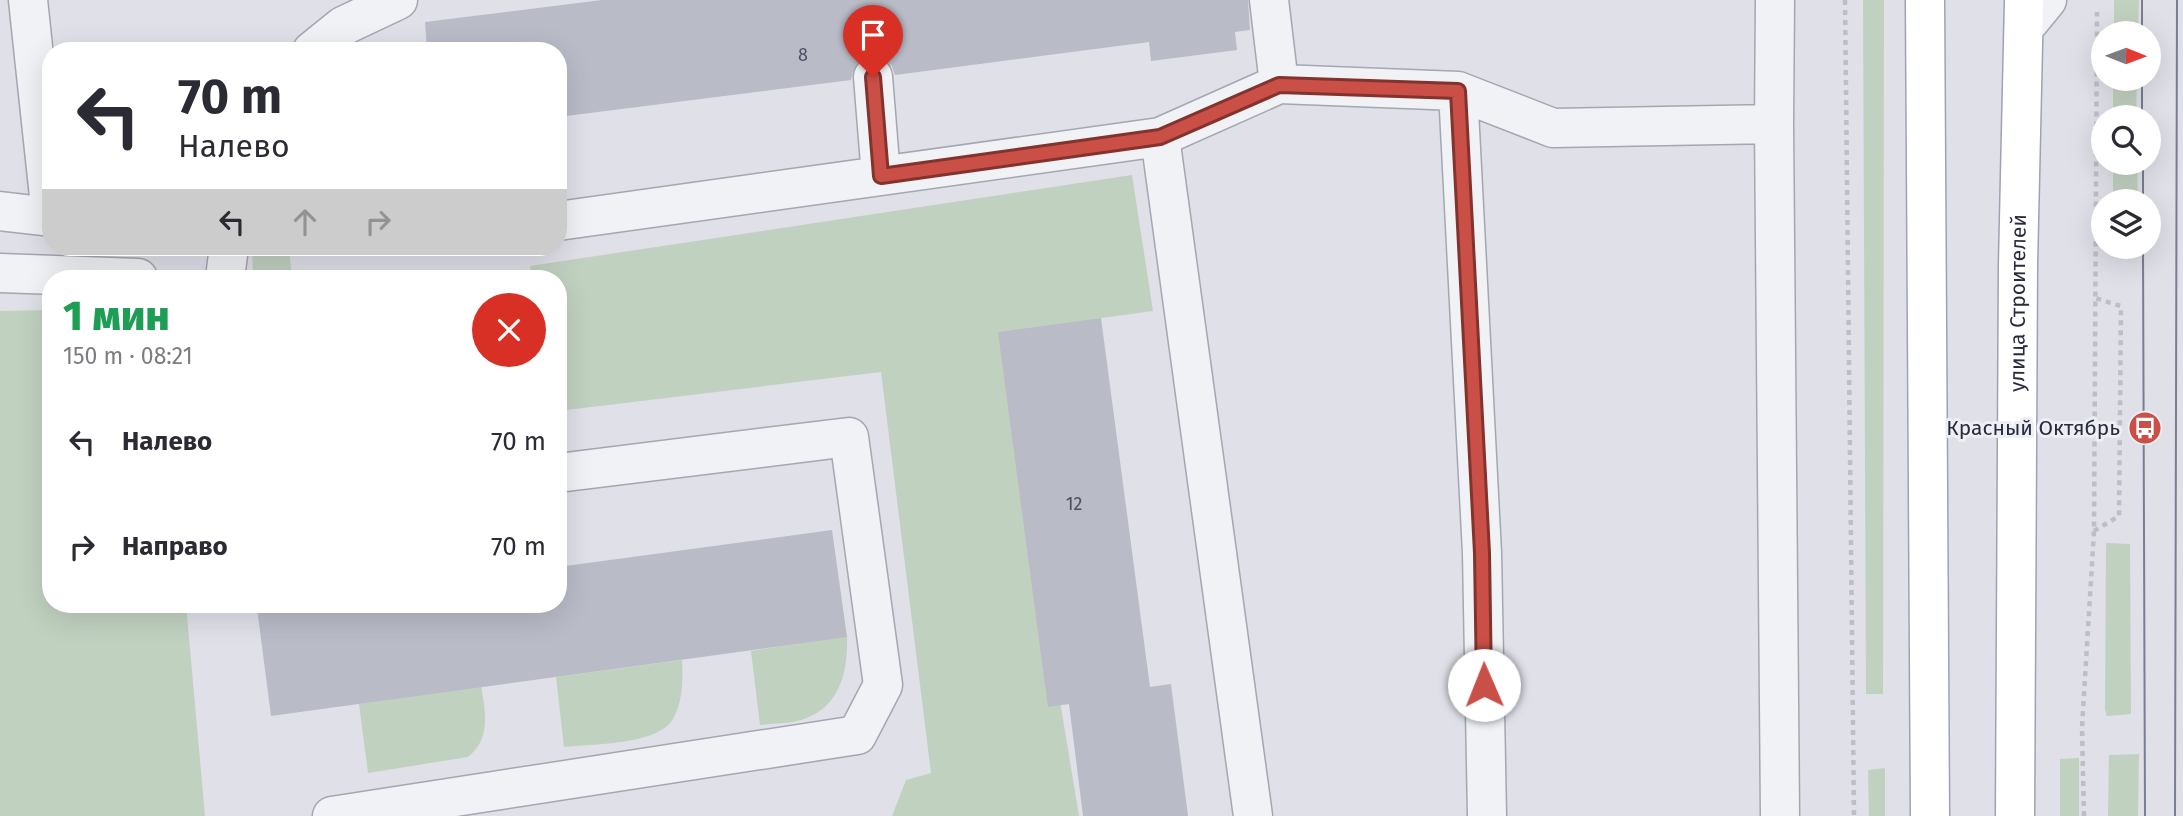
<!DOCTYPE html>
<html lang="ru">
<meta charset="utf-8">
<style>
body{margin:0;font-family:"Fira Sans",sans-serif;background:#f7f7f7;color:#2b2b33;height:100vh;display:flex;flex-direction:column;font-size:26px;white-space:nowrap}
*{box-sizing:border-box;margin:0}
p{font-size:23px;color:#7c7c81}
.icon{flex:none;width:38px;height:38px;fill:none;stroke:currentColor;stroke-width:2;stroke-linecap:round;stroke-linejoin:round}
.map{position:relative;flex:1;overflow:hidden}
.side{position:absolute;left:42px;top:270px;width:525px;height:343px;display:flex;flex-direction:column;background:#fff;border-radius:28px;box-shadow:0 7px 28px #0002}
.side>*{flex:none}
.guide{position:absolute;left:42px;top:42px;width:525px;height:214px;border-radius:28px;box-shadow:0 7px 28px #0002;background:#fff;color:#2b2b33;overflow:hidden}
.needle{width:46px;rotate:91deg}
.fabs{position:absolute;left:2091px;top:21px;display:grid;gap:14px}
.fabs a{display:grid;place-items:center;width:70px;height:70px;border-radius:50%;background:#fff;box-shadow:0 7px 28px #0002;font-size:35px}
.pin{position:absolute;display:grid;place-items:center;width:60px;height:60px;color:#fff;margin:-72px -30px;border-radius:50% 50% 50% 0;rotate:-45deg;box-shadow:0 0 7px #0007}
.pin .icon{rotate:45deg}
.me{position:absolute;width:77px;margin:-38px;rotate:359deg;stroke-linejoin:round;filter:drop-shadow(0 0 5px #0008)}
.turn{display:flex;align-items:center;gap:24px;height:147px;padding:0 21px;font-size:32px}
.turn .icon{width:91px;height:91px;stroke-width:2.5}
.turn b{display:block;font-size:49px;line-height:60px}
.lanes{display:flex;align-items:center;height:66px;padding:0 21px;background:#0003;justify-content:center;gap:35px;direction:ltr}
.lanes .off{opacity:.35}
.round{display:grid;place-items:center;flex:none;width:74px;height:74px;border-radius:37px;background:#f7f7f7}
.summary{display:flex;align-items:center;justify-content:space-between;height:119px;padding:0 21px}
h1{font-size:42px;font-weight:800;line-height:52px;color:#1e9e55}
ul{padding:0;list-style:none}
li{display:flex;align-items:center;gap:21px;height:105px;padding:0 21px}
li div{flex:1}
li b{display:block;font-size:26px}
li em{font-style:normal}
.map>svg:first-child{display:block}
.green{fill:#c1d1c0}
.building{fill:#b9bbc7}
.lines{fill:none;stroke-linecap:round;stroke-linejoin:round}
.minor-tunnel{stroke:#babcc6;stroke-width:38;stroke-dasharray:38 19;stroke-linecap:butt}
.minor-casing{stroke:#a4a6b2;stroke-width:41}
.major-casing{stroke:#9ea2b3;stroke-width:41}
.path{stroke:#bdbec6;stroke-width:4.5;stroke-dasharray:5 5;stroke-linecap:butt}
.minor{stroke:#f1f2f6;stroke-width:38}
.major{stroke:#fff;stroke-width:38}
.tram{stroke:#797d91;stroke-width:2}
.route-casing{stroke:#83332e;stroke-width:18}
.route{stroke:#ca4f46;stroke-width:12}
.labels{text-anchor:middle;stroke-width:6;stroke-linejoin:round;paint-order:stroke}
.number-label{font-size:18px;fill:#4c4f60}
.street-label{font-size:21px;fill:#282b3e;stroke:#eeeff5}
.poi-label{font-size:21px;fill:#282b3e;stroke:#eeeff5;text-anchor:end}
</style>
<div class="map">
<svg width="2183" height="816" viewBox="0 0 2183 816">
<rect width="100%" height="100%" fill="#dfe0e8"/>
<path class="green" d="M 1863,0 L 1884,0 L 1883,694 L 1866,694 Z
M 2114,0 L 2139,0 L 2138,33 L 2114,33 Z
M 2113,79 L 2137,79 L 2136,117 L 2113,117 Z
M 2113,163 L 2137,163 L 2138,201 L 2113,201 Z
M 1132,175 L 1153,311 L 999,332 L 1079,816 L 892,816 L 906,780 L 931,773 L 881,372 L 558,411 L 558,278 L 532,278 L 530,266 Z
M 252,247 L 289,247 L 292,278 L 253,278 Z
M 51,310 L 51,604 L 186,604 L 205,816 L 0,816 L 0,311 Z
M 2106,543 L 2130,544 L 2131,714 L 2107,716 L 2105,709 Z
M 847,636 C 848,670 841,706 804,719 C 791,724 774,723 760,725 L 751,651 Z
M 682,660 C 683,680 683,701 673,719 C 658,745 592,744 564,747 L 556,677 Z
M 481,685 C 485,711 492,738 468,757 L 368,773 L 359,704 Z
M 2139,754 L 2138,816 L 2108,816 L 2109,755 Z
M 2079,758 L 2079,816 L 2060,816 L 2060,759 Z
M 1885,768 L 1885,816 L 1869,816 L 1868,770 Z"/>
<path class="building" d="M 602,0 L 1248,0 L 1250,30 L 1235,32 L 1237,50 L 1151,61 L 1149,42 L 895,75 L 891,64 L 883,58 L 871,55 L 861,59 L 854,67 L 851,80 L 558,117 L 558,51 L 427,51 L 425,22 Z
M 1101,318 L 1150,687 L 1171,684 L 1188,816 L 1083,816 L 1069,704 L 1048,707 L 998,332 Z
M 832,530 L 847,637 L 271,716 L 257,608 L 288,604 L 558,604 L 558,567 Z"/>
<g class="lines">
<path class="minor-tunnel" d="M 862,0 L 873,77"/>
<defs>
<path id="minor" d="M 28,0 L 51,215
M 1775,0 L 1774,124 L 1780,816
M 2024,28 L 2047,0
M 312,51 L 343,26 L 398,0
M 873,77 L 881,176
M 1279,84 L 1458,91 L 1553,128 L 1774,124
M 1458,91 L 1482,553 L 1487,816
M 1160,137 L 1253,816
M 0,211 L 51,217
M 558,221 L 1160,137 L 1279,84 L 1269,0
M 0,273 L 138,278
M 225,278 L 229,247
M 332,816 L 857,735 L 883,685 L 849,437 L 558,473"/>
<g id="major">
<path d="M 1925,0 L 1930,816"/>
<path id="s1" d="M 2015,816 L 2018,265 L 2024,0"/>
</g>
</defs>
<use href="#minor" class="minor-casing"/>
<use href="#major" class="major-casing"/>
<path class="path" d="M 1845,0 L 1854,816
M 2094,531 L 2119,516 L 2121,306 L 2095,298
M 2084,816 L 2082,727 L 2094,531 L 2097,12"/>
<use href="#minor" class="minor"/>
<use href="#major" class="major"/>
<path class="tram" d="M 2142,0 L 2142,33
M 2142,79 L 2142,117
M 2143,163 L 2143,201
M 2143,247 L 2145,816
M 2175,816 L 2177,0"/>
</g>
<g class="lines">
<defs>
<path id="route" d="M 873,77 L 881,176 L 1160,137 L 1279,85 L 1458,91 L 1482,553 L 1484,685"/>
</defs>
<use href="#route" class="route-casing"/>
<use href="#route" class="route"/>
</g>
<defs>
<symbol id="bus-disc" viewBox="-11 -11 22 22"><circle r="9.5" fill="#ca4f46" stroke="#eeeff5"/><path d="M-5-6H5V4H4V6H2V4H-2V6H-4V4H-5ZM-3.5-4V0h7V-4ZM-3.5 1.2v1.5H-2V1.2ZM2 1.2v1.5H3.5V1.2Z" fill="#fff"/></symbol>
</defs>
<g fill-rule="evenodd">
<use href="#bus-disc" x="2126" y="409" width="38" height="38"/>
</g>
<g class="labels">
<g class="number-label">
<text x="803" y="61">8</text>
<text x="1074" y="510">12</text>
</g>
<g class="street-label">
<text dy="7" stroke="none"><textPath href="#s1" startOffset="513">улица Строителей</textPath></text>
</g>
<g class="poi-label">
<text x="2120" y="435">Красный Октябрь</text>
</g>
</g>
</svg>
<div class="fabs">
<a><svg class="needle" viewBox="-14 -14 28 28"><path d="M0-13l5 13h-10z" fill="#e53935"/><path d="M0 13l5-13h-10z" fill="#7c7c81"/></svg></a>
<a><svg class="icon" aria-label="search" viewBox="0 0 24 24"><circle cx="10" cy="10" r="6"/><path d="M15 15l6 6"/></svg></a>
<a><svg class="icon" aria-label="layers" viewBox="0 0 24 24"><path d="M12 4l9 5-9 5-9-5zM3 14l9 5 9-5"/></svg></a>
</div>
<div class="pin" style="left:873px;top:77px;background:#d93025"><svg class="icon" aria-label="arrive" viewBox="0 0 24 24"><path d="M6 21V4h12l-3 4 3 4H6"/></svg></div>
<svg class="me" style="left:1484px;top:685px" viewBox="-20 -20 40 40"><circle r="19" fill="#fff"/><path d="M0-13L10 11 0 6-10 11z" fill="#ca4f46"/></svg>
<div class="guide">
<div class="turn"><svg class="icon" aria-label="left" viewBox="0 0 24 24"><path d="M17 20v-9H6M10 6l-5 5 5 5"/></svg><div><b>70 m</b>Налево</div></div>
<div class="lanes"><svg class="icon" aria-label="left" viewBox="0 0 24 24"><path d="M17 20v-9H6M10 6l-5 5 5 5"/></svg><svg class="icon off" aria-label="ahead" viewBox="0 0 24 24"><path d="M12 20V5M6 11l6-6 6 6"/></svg><svg class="icon off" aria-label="right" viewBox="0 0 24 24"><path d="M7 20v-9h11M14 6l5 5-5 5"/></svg></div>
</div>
<section class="side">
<div class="summary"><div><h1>1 мин</h1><p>150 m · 08:21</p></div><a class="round" style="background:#d93025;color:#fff"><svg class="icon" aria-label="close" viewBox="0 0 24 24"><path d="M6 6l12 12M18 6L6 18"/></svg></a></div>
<ul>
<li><svg class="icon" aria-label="left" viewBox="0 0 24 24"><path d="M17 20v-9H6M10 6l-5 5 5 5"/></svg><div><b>Налево</b></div><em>70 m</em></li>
<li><svg class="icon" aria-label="right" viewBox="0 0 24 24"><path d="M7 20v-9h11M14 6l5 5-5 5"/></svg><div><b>Направо</b></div><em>70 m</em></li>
</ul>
</section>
</div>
